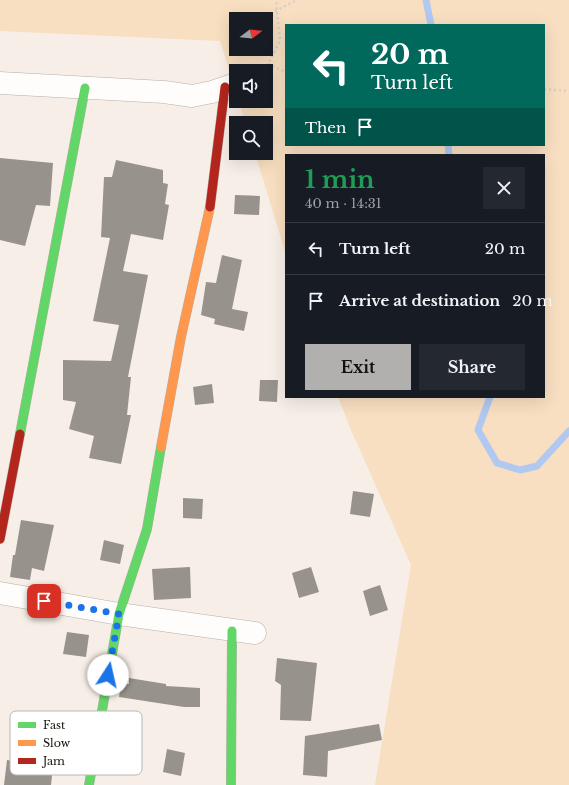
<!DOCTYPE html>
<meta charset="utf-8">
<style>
body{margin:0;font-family:"Libre Baskerville",serif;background:#242831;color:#f1f3f6;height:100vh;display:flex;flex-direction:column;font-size:15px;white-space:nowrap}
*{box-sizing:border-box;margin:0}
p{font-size:13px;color:#9ea1a6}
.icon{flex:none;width:22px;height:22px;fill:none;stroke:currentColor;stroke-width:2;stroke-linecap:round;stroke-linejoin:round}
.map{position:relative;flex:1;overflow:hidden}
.drawer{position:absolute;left:285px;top:154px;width:260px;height:244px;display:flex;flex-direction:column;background:#171b24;border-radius:0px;box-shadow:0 4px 16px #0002}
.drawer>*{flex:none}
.guide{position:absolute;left:285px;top:24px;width:260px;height:122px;border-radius:0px;box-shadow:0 4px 16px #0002;background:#00695c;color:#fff;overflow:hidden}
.needle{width:26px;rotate:74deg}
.controls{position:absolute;left:229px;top:12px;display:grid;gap:8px}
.controls a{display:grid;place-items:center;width:44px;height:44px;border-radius:0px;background:#171b24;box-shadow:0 4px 16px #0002;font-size:20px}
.pin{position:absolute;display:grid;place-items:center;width:34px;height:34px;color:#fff;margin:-17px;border-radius:8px;box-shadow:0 2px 6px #0006}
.me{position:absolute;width:44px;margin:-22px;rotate:10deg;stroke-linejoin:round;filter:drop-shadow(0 0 3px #0008)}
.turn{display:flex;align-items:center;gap:14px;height:84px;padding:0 20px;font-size:18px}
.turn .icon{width:52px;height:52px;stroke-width:2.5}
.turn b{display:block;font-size:28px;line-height:34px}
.then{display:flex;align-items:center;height:38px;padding:0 20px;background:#0003;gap:8px;font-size:15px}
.round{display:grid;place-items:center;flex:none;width:42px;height:42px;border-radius:0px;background:#242831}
.overview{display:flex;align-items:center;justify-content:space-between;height:68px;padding:0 20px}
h1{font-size:24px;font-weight:700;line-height:30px;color:#1e9e55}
.button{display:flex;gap:8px;margin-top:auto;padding:8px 20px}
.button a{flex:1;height:46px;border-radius:0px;background:#b2b0ae;color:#111;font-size:16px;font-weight:700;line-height:46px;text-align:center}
.button a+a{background:#242831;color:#f1f3f6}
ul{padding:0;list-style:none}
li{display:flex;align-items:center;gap:12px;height:52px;padding:0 20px;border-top:1px solid #363941}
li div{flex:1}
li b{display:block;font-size:15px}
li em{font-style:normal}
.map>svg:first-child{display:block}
.green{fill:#f8dfc1;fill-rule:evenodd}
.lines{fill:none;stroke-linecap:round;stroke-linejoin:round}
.stream{stroke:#b1c8f0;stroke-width:7}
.building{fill:#98928c}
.street-casing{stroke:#b5afa8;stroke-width:23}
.fast-casing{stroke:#b5afa8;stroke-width:10}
.slow-casing{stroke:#b5afa8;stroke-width:10}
.jam-casing{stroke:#b5afa8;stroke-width:10}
.path{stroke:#d2cfcc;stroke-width:2.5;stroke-dasharray:2 3;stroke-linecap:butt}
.street{stroke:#fefdfb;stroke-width:22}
.fast{stroke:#63d668;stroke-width:9}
.slow{stroke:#ff974d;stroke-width:9}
.jam{stroke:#b3261e;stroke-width:9}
.route{stroke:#1a73e8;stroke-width:7;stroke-dasharray:0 12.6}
.key{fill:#fff;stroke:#b9b7b5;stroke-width:1}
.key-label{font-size:11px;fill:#161009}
</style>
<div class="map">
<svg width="569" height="785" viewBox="0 0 569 785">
<rect width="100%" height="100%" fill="#f7efe7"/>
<path class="green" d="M 0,0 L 569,0 L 569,785 L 375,785 L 411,565 L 351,430 L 338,397 L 544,397 L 544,155 L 286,155 L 286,255 L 255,153 L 266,153 L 266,123 L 245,123 L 239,101 L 266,101 L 266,71 L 236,71 L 236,92 L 220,41 L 0,31 ZM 236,19 L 266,19 L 266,49 L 236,49 ZM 286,25 L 544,25 L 544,145 L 286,145 Z"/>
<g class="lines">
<path class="stream" d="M 426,0 L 431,25
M 448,145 L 449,155
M 490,397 L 478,430 L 497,463 L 520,470 L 537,466 L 569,431"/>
</g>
<path class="building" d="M 0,158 L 53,163 L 50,206 L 36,205 L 25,246 L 0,240 Z
M 116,160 L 163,170 L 163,183 L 168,184 L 165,204 L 169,205 L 163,240 L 131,234 L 123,271 L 148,275 L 128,377 L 131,377 L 127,415 L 131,415 L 121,464 L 89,458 L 94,436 L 69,429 L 76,402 L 63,400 L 63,360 L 111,361 L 119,325 L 93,321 L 110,238 L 101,237 L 104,177 L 112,177 Z
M 235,195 L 260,196 L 259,215 L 234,214 Z
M 222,255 L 242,260 L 232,309 L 248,312 L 244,331 L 214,324 L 215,319 L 201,315 L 206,282 L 216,283 Z
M 260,380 L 278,380 L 277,402 L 259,401 Z
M 212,384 L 214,403 L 195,405 L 193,387 Z
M 353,491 L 374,494 L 370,517 L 350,514 Z
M 183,498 L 203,499 L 202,519 L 183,518 Z
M 21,520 L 54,525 L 44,571 L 32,568 L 30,580 L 10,577 L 13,555 L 15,555 Z
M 104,540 L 124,545 L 120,564 L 100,560 Z
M 190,567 L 191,598 L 154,600 L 152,569 Z
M 311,567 L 319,592 L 299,598 L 292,573 Z
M 380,585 L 388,610 L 370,616 L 363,591 Z
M 67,632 L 89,635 L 86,657 L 63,654 Z
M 277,658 L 317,663 L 311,721 L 280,720 L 281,685 L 275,681 Z
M 129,678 L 166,684 L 166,686 L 200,688 L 200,707 L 184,707 L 119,697 L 121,684 L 129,684 Z
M 379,724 L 382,740 L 328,751 L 327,777 L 303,775 L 305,736 Z
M 167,749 L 185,753 L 181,776 L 163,772 Z
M 7,760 L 53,767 L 51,785 L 4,785 Z"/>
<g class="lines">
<defs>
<path id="street" d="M 0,83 L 164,92 L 192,96 L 212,92 L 236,84
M 0,593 L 119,614 L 255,633"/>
<path id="fast" d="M 20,434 L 85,88
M 89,785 L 119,614 L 147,529 L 161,447
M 231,785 L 232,631"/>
<path id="slow" d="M 161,447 L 181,337 L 210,207"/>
<path id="jam" d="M 210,207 L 225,87
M 0,539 L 20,434"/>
</defs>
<use href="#street" class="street-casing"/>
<use href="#fast" class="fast-casing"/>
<use href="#slow" class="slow-casing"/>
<use href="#jam" class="jam-casing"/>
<path class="path" d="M 275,11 L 297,0
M 268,64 L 286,72
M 258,71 L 268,64 L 280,41 L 276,0
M 544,89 L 569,91"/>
<use href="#street" class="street"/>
<use href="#fast" class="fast"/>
<use href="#slow" class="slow"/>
<use href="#jam" class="jam"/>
</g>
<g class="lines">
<path class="route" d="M 44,601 L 119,614 L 108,675"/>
</g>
<rect x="10" y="711" width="132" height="64" rx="6" class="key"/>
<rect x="18" y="722" width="18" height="6" fill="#63d668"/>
<rect x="18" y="740" width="18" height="6" fill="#ff974d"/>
<rect x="18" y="758" width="18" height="6" fill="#b3261e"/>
<g class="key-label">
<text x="43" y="729">Fast</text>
<text x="43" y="747">Slow</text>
<text x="43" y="765">Jam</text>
</g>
</svg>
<div class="controls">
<a><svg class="needle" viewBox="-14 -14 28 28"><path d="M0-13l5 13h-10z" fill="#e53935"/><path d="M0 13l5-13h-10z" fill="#9ea1a6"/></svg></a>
<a><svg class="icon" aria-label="sound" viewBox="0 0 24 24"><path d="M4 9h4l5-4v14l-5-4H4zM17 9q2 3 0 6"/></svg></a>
<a><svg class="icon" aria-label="search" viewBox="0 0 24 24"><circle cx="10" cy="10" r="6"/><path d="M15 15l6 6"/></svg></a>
</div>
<div class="pin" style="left:44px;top:601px;background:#d93025"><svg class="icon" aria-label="arrive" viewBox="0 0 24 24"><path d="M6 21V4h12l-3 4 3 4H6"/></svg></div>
<svg class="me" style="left:108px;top:675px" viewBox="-20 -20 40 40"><circle r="19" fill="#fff"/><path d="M0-13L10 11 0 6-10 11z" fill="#1a73e8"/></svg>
<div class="guide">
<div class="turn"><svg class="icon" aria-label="left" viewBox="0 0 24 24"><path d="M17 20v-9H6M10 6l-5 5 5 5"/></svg><div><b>20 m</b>Turn left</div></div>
<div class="then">Then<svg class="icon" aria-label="arrive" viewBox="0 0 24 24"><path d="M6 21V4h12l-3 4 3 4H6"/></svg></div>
</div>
<section class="drawer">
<div class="overview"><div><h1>1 min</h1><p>40 m · 14:31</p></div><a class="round"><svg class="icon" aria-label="close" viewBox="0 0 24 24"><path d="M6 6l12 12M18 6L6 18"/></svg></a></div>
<ul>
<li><svg class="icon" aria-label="left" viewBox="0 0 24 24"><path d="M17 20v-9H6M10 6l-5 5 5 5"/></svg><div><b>Turn left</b></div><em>20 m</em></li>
<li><svg class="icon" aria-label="arrive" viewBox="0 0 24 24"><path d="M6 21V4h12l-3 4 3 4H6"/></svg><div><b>Arrive at destination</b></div><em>20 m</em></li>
</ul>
<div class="button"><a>Exit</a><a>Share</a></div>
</section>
</div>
